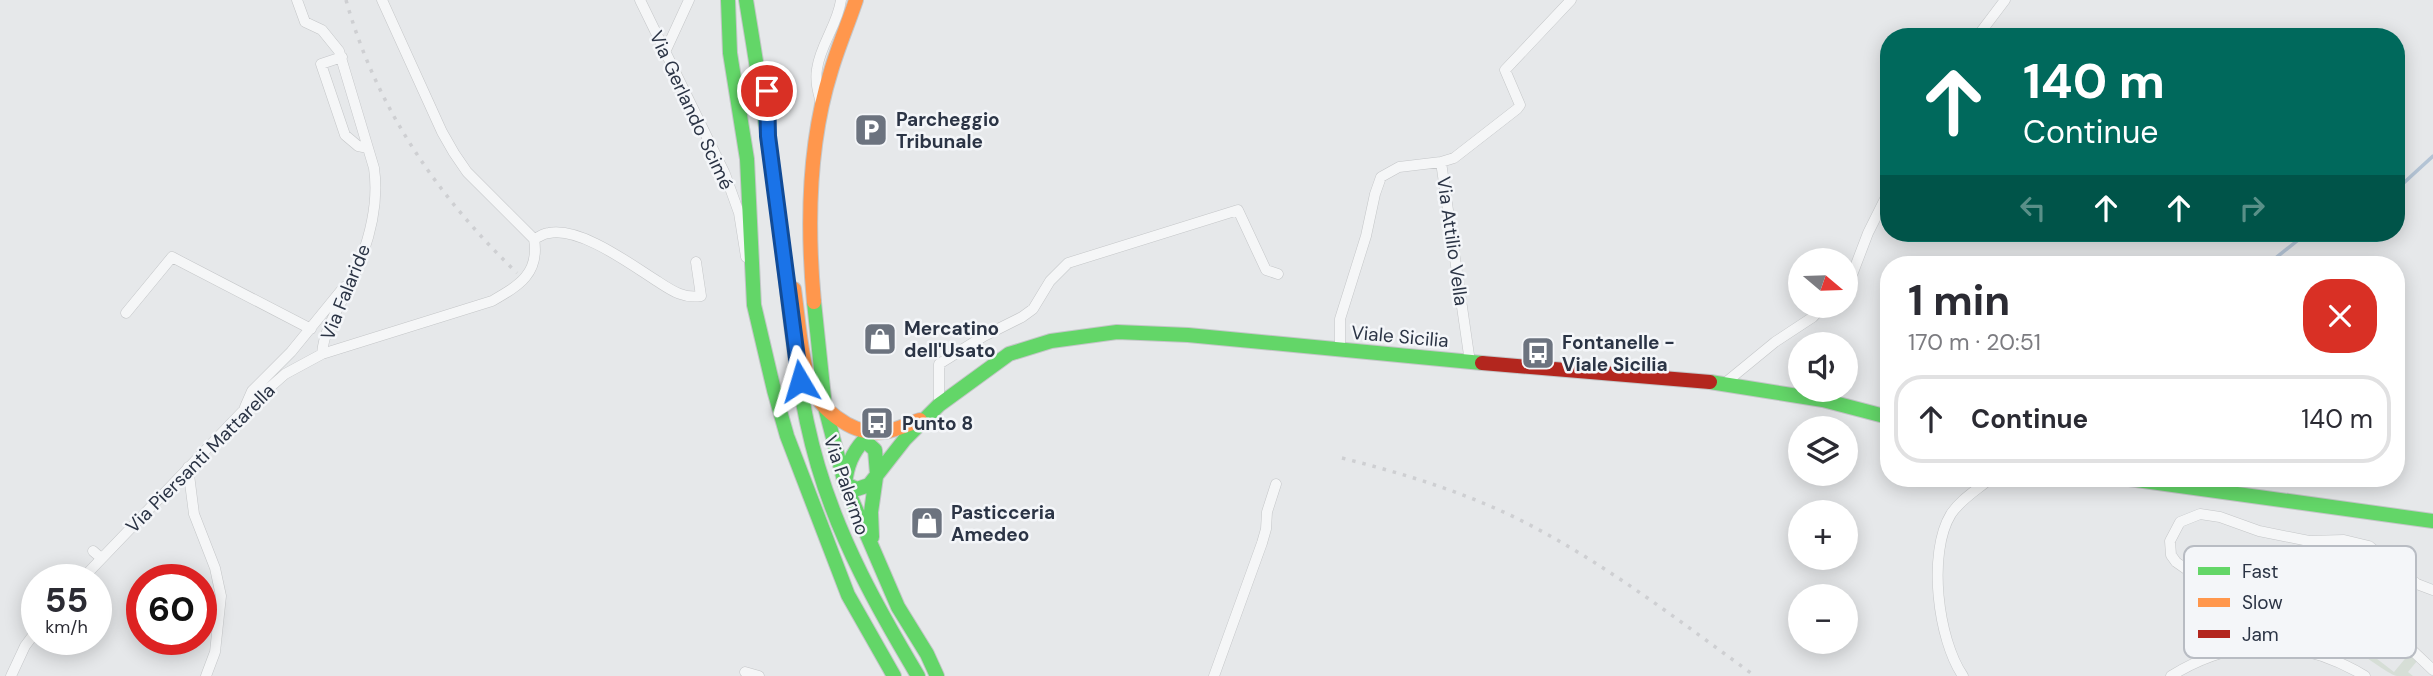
<!DOCTYPE html>
<meta charset="utf-8">
<style>
body{margin:0;font-family:"DM Sans",sans-serif;background:#f7f7f7;color:#2b2b33;height:100vh;display:flex;flex-direction:column;font-size:26px;white-space:nowrap}
*{box-sizing:border-box;margin:0}
p{font-size:23px;color:#7c7c81}
.icon{flex:none;width:38px;height:38px;fill:none;stroke:currentColor;stroke-width:2;stroke-linecap:round;stroke-linejoin:round}
.map{position:relative;flex:1;overflow:hidden}
.side{position:absolute;left:1880px;top:256px;width:525px;height:231px;display:flex;flex-direction:column;background:#fff;border-radius:28px;box-shadow:0 4px 18px #0003}
.side>*{flex:none}
.hud{position:absolute;left:1880px;top:28px;width:525px;height:214px;border-radius:28px;box-shadow:0 4px 18px #0003;background:#00695c;color:#fff;overflow:hidden}
.needle{width:46px;rotate:109deg}
.buttons{position:absolute;left:1788px;top:248px;display:grid;gap:14px}
.buttons a{display:grid;place-items:center;width:70px;height:70px;border-radius:50%;background:#fff;box-shadow:0 4px 18px #0003;font-size:35px}
.speed{position:absolute;left:21px;top:564px;display:flex;gap:14px;font-size:35px;font-weight:700;text-align:center}
.speed>*{display:grid;place-content:center;width:91px;height:91px;border-radius:50%;background:#fff;box-shadow:0 4px 18px #0003;line-height:1}
.speed small{font-size:18px;font-weight:400}
.speed .limit{border:10px solid #d22;background:#fff;color:#111}
.pin{position:absolute;display:grid;place-items:center;width:60px;height:60px;color:#fff;margin:-30px;border:4px solid #fff;border-radius:50%;box-shadow:0 2px 7px #0007}
.me{position:absolute;width:77px;margin:-38px;rotate:353deg;stroke-linejoin:round;filter:drop-shadow(0 0 5px #0008)}
.turn{display:flex;align-items:center;gap:24px;height:147px;padding:0 28px;font-size:32px}
.turn .icon{width:91px;height:91px;stroke-width:2.5}
.turn b{display:block;font-size:49px;line-height:60px}
.lanes{display:flex;align-items:center;height:66px;padding:0 28px;background:#0003;justify-content:center;gap:35px;direction:ltr}
.lanes .off{opacity:.35}
.round{display:grid;place-items:center;flex:none;width:74px;height:74px;border-radius:28px;background:#f7f7f7}
.headline{display:flex;align-items:center;justify-content:space-between;height:119px;padding:0 28px}
h1{font-size:42px;font-weight:700;line-height:52px}
ul{padding:0;list-style:none}
li{display:flex;align-items:center;gap:21px;height:88px;margin:0 14px 10px;padding:0 14px;border:4px solid #e1e1e2;border-radius:28px}
li div{flex:1}
li b{display:block;font-size:26px}
li em{font-style:normal}
.map>svg:first-child{display:block}
.green{fill:#d6ded6}
.lines{fill:none;stroke-linecap:round;stroke-linejoin:round}
.stream{stroke:#b4c4d5;stroke-width:3.5}
.street-casing{stroke:#c4c6c8;stroke-width:11}
.fast-casing{stroke:#c4c6c8;stroke-width:16}
.slow-casing{stroke:#c4c6c8;stroke-width:16}
.jam-casing{stroke:#c4c6c8;stroke-width:16}
.street{stroke:#f5f6f7;stroke-width:10}
.fast{stroke:#63d668;stroke-width:14}
.slow{stroke:#ff974d;stroke-width:14}
.jam{stroke:#b3261e;stroke-width:14}
.rail{stroke:#cecfd2;stroke-width:3.5;stroke-dasharray:3.5 7;stroke-linecap:butt}
.route-casing{stroke:#114b97;stroke-width:18}
.route{stroke:#1a73e8;stroke-width:12}
.labels{text-anchor:middle;stroke-width:5;stroke-linejoin:round;paint-order:stroke}
.street-label{font-size:19px;fill:#2b3445;stroke:#f4f6f9}
.poi-label{font-size:19px;font-weight:bold;fill:#2b3445;stroke:#f4f6f9;text-anchor:start}
.key{fill:#f4f6f9;stroke:#b8bcc3;stroke-width:2}
.key-label{font-size:19px;fill:#2b3445}
</style>
<div class="map">
<svg width="2433" height="676" viewBox="0 0 2433 676">
<rect width="100%" height="100%" fill="#e6e8ea"/>
<path class="green" d="M 2195,585 L 2206,592 L 2222,618 L 2234,619 L 2241,628 L 2289,626 L 2292,616 L 2284,614 L 2287,605 L 2298,608 L 2296,618 L 2372,640 L 2374,634 L 2388,638 L 2386,646 L 2378,643 L 2372,655 L 2394,672 L 2409,654 L 2417,661 L 2408,672 L 2413,676 C 2408,676 2402,676 2397,676 C 2387,674 2362,653 2350,647 C 2308,626 2260,626 2216,637 L 2192,589 Z"/>
<g class="lines">
<path class="stream" d="M 2396,190 L 2433,156
M 2268,264 L 2307,233"/>
<defs>
<path id="street" d="M 297,0 L 305,22 L 322,30 L 339,51 L 374,168 C 380,209 366,252 348,289 C 337,311 324,329 322,354
M 640,0 L 725,174 L 739,213 L 746,257
M 1977,37 L 2005,0
M 666,50 L 689,0
M 342,57 L 321,64 L 345,135 L 358,146 L 368,148
M 821,103 C 818,92 815,81 817,69 C 820,45 838,24 841,0
M 1441,162 L 1470,362
M 534,239 C 539,237 544,233 549,233 C 581,227 630,264 657,281 C 671,290 683,299 701,296 L 696,262
M 1846,282 L 1852,275 L 1868,233 L 1888,193
M 126,313 L 172,257 L 311,329
M 1340,350 L 1340,319 L 1366,236 L 1375,194 L 1381,177 L 1399,167 L 1441,162 L 1454,158 L 1517,109 L 1520,105 L 1505,70 L 1571,0
M 1725,383 L 1775,342 L 1813,317 L 1823,306
M 939,405 L 939,364 L 984,336 L 1022,317 L 1033,309 L 1050,281 L 1068,263 L 1238,210 L 1266,270 L 1278,274
M 245,407 L 252,391 L 291,352 L 344,287
M 188,467 L 194,514 L 215,568 L 221,596 L 215,652 L 206,676
M 93,551 L 101,558
M 82,579 L 242,412 L 285,374 L 322,354 L 492,301 C 518,286 540,274 534,239 L 467,172 L 454,153 L 442,132 L 382,0
M 2433,590 L 2417,584 L 2369,546 L 2344,540 L 2309,541 L 2259,531 L 2220,517 L 2200,514 L 2180,522 L 2170,541 L 2171,555 L 2176,562 L 2213,588 L 2240,595 L 2268,594 L 2354,622 L 2392,637 L 2413,651 L 2433,670
M 745,672 L 759,676
M 11,676 L 25,646 L 37,630
M 1214,676 L 1262,543 L 1266,529 L 1267,512 L 1276,484
M 1963,676 C 1938,640 1927,553 1951,514 C 1961,499 1977,490 1991,478
M 2171,676 C 2235,636 2301,638 2365,676"/>
<path id="fast" d="M 728,0 L 730,53 L 747,159 L 754,305 L 774,390 L 787,436 L 848,595 L 894,676
M 746,0 C 759,78 771,157 781,236 C 790,313 796,391 818,466 C 840,541 878,609 918,676
M 814,302 L 825,407 L 845,484 L 898,607 L 927,654 L 937,676
M 1710,382 L 1823,400 L 1888,417
M 877,474 L 875,450 L 864,440 C 852,453 847,466 845,484 L 857,489 L 869,485 L 905,439 L 939,405 L 1009,354 L 1051,341 L 1117,332 L 1188,335 L 1482,363
M 2122,478 L 2433,521
M 872,537 L 871,512 L 876,477"/>
<path id="slow" d="M 794,289 C 798,317 800,347 807,375 C 815,407 851,436 884,432 C 896,430 908,424 920,420
M 814,302 C 807,227 808,144 831,71 C 838,47 848,24 856,0"/>
<path id="jam" d="M 1482,363 L 1710,382"/>
</defs>
<use href="#street" class="street-casing"/>
<use href="#fast" class="fast-casing"/>
<use href="#slow" class="slow-casing"/>
<use href="#jam" class="jam-casing"/>
<use href="#street" class="street"/>
<use href="#fast" class="fast"/>
<use href="#slow" class="slow"/>
<use href="#jam" class="jam"/>
<path class="rail" d="M 346,0 C 376,107 437,196 517,273
M 1342,458 C 1406,474 1470,494 1528,524 C 1609,566 1682,623 1755,676"/>
</g>
<g class="lines">
<defs>
<path id="route" d="M 767,91 L 768,136 L 800,381"/>
</defs>
<use href="#route" class="route-casing"/>
<use href="#route" class="route"/>
</g>
<defs>
<symbol id="parking-square" viewBox="-11 -11 22 22"><rect x="-9" y="-9" width="18" height="18" rx="4" fill="#6c737f" stroke="#f4f6f9"/><path d="M-3.5-5.5H1a3.5 3.5 0 0 1 0 7H-1V5.5H-3.5ZM-1-3.4V-.6H.8a1.4 1.4 0 0 0 0-2.8Z" fill="#fff"/></symbol>
<symbol id="shop-square" viewBox="-11 -11 22 22"><rect x="-9" y="-9" width="18" height="18" rx="4" fill="#6c737f" stroke="#f4f6f9"/><path d="M-5-2.5h2.3a2.7 3.5 0 0 1 5.4 0H5L5.5 6h-11ZM-1.5-2.5h3a1.5 2.3 0 0 0-3 0Z" fill="#fff"/></symbol>
<symbol id="bus-square" viewBox="-11 -11 22 22"><rect x="-9" y="-9" width="18" height="18" rx="4" fill="#6c737f" stroke="#f4f6f9"/><path d="M-5-6H5V4H4V6H2V4H-2V6H-4V4H-5ZM-3.5-4V0h7V-4ZM-3.5 1.2v1.5H-2V1.2ZM2 1.2v1.5H3.5V1.2Z" fill="#fff"/></symbol>
</defs>
<g fill-rule="evenodd">
<use href="#parking-square" x="852" y="111" width="38" height="38"/>
<use href="#shop-square" x="861" y="320" width="38" height="38"/>
<use href="#bus-square" x="1519" y="334" width="38" height="38"/>
<use href="#bus-square" x="858" y="404" width="38" height="38"/>
<use href="#shop-square" x="908" y="504" width="38" height="38"/>
</g>
<g class="labels">
<g class="street-label">
<text transform="translate(692 110) rotate(65)" y="7">Via Gerlando Scimé</text>
<text transform="translate(1453 241) rotate(82)" y="7">Via Attilio Vella</text>
<text transform="translate(345 292) rotate(-68)" y="7">Via Falaride</text>
<text transform="translate(1400 336) rotate(5)" y="7">Viale Sicilia</text>
<text transform="translate(200 458) rotate(-45)" y="7">Via Piersanti Mattarella</text>
<text transform="translate(847 485) rotate(71)" y="7">Via Palermo</text>
</g>
<g class="poi-label">
<text x="896" y="126">Parcheggio<tspan x="896" dy="22">Tribunale</tspan></text>
<text x="904" y="335">Mercatino<tspan x="904" dy="22">dell'Usato</tspan></text>
<text x="1562" y="349">Fontanelle -<tspan x="1562" dy="22">Viale Sicilia</tspan></text>
<text x="902" y="430">Punto 8</text>
<text x="951" y="519">Pasticceria<tspan x="951" dy="22">Amedeo</tspan></text>
</g>
</g>
<rect x="2184" y="546" width="232" height="112" rx="10" class="key"/>
<rect x="2198" y="567" width="32" height="8" fill="#63d668"/>
<rect x="2198" y="598" width="32" height="9" fill="#ff974d"/>
<rect x="2198" y="630" width="32" height="8" fill="#b3261e"/>
<g class="key-label">
<text x="2242" y="578">Fast</text>
<text x="2242" y="609">Slow</text>
<text x="2242" y="641">Jam</text>
</g>
</svg>
<div class="buttons">
<a><svg class="needle" viewBox="-14 -14 28 28"><path d="M0-13l5 13h-10z" fill="#e53935"/><path d="M0 13l5-13h-10z" fill="#7c7c81"/></svg></a>
<a><svg class="icon" aria-label="sound" viewBox="0 0 24 24"><path d="M4 9h4l5-4v14l-5-4H4zM17 9q2 3 0 6"/></svg></a>
<a><svg class="icon" aria-label="layers" viewBox="0 0 24 24"><path d="M12 4l9 5-9 5-9-5zM3 14l9 5 9-5"/></svg></a>
<a>+</a>
<a>−</a>
</div>
<div class="speed"><div>55<small>km/h</small></div><div class="limit">60</div></div>
<div class="pin" style="left:767px;top:91px;background:#d93025"><svg class="icon" aria-label="arrive" viewBox="0 0 24 24"><path d="M6 21V4h12l-3 4 3 4H6"/></svg></div>
<svg class="me" style="left:800px;top:381px" viewBox="-20 -20 40 40"><path d="M0-17L14 15 0 8-14 15z" fill="#1a73e8" stroke="#fff" stroke-width="4"/></svg>
<div class="hud">
<div class="turn"><svg class="icon" aria-label="ahead" viewBox="0 0 24 24"><path d="M12 20V5M6 11l6-6 6 6"/></svg><div><b>140 m</b>Continue</div></div>
<div class="lanes"><svg class="icon off" aria-label="left" viewBox="0 0 24 24"><path d="M17 20v-9H6M10 6l-5 5 5 5"/></svg><svg class="icon" aria-label="ahead" viewBox="0 0 24 24"><path d="M12 20V5M6 11l6-6 6 6"/></svg><svg class="icon" aria-label="ahead" viewBox="0 0 24 24"><path d="M12 20V5M6 11l6-6 6 6"/></svg><svg class="icon off" aria-label="right" viewBox="0 0 24 24"><path d="M7 20v-9h11M14 6l5 5-5 5"/></svg></div>
</div>
<section class="side">
<div class="headline"><div><h1>1 min</h1><p>170 m · 20:51</p></div><a class="round" style="background:#d93025;color:#fff"><svg class="icon" aria-label="close" viewBox="0 0 24 24"><path d="M6 6l12 12M18 6L6 18"/></svg></a></div>
<ul>
<li><svg class="icon" aria-label="ahead" viewBox="0 0 24 24"><path d="M12 20V5M6 11l6-6 6 6"/></svg><div><b>Continue</b></div><em>140 m</em></li>
</ul>
</section>
</div>
